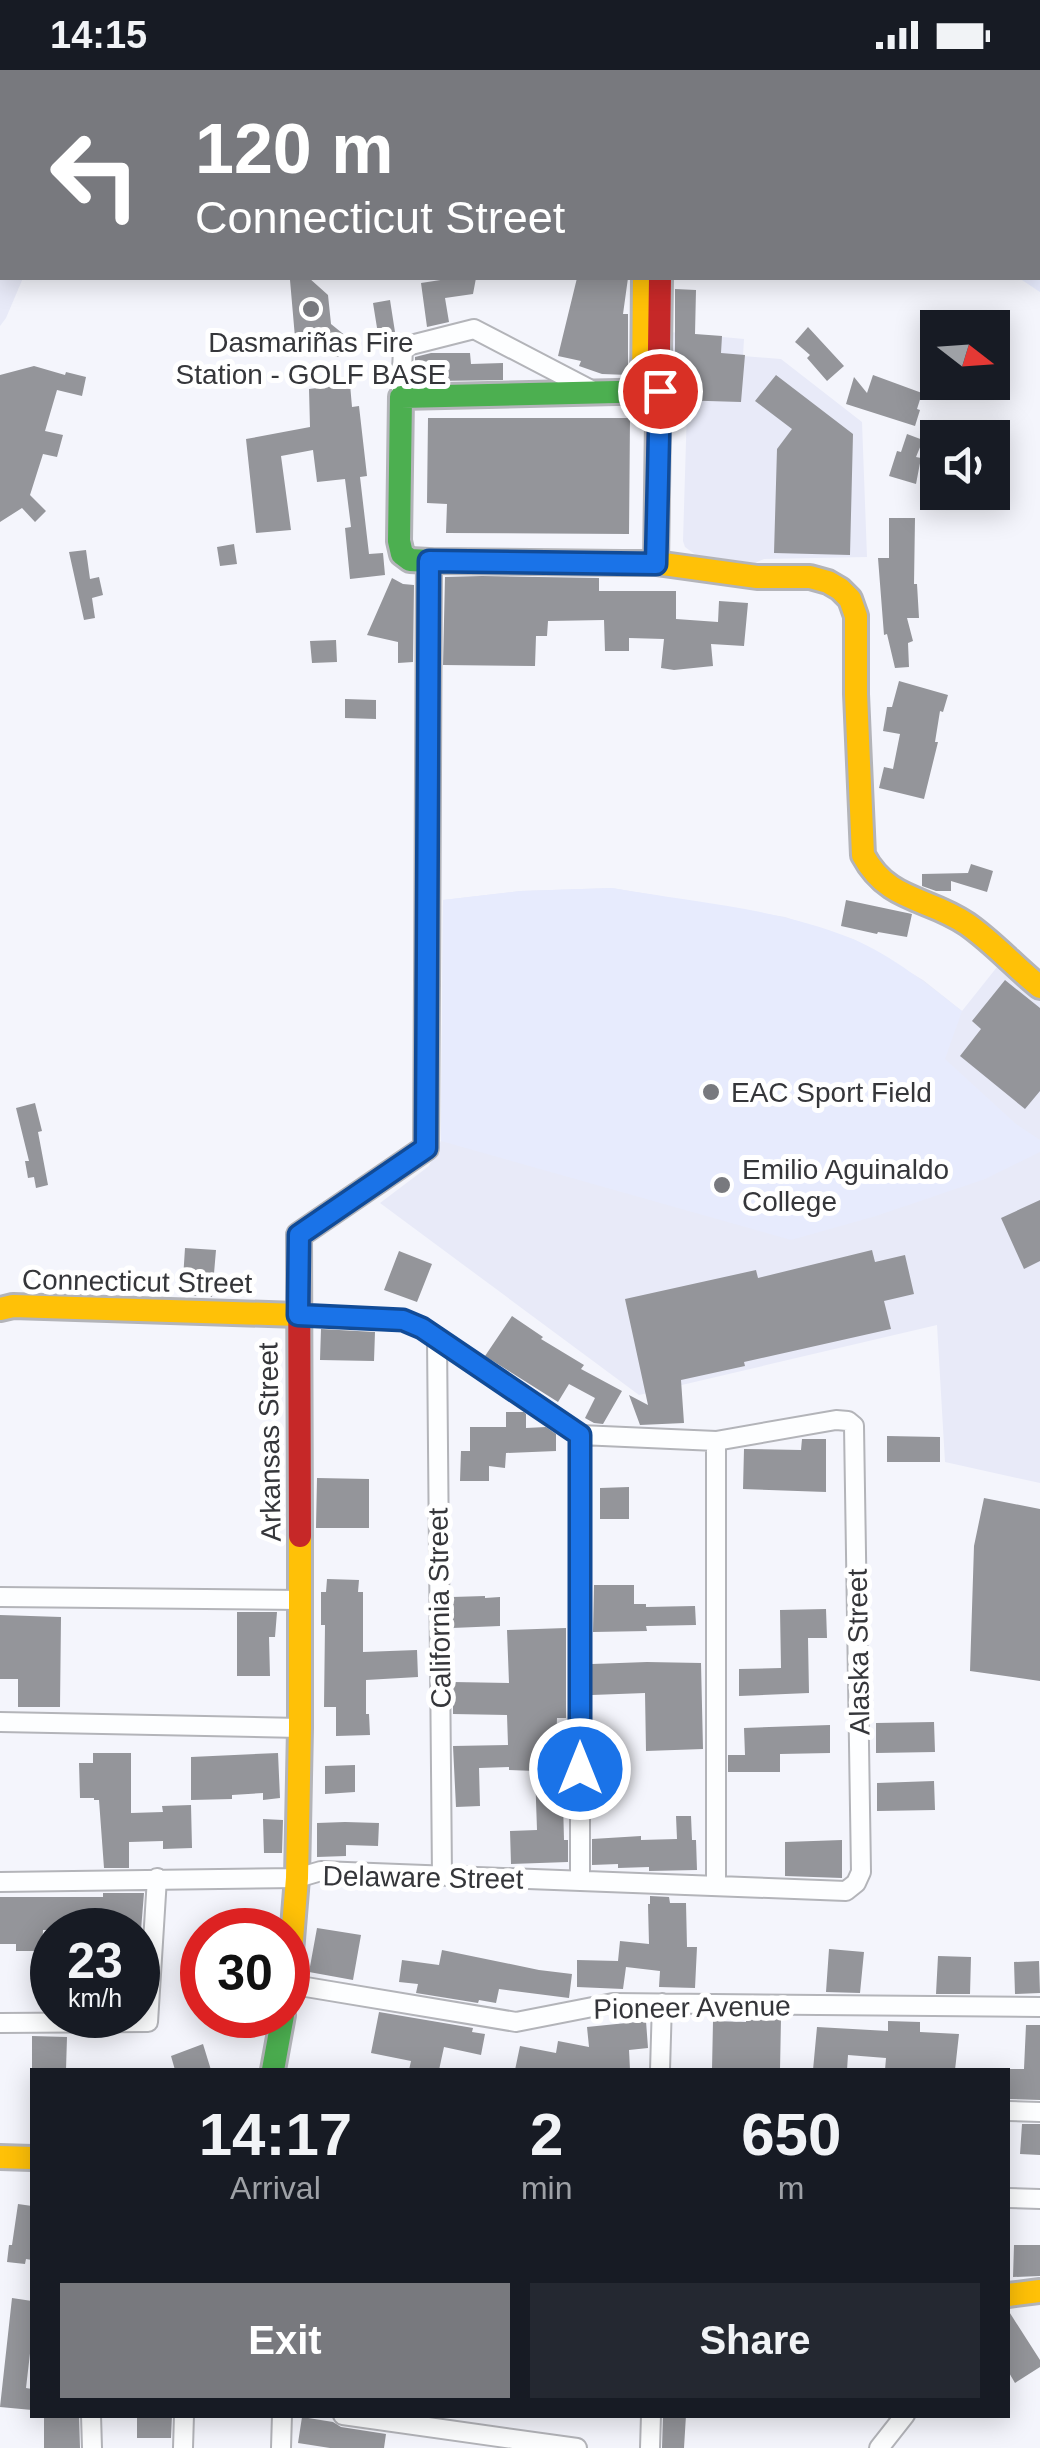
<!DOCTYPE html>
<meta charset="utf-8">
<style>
body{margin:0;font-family:Arial,sans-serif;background:#242831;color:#f1f3f6;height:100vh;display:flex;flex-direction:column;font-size:38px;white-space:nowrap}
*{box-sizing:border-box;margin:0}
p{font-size:32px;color:#9ea1a6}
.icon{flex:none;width:55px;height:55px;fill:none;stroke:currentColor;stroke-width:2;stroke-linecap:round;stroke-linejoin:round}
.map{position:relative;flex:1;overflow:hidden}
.drawer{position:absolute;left:30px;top:1998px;width:980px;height:350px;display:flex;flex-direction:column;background:#171b24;border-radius:0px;box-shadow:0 5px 25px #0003}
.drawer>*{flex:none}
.banner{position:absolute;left:0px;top:0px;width:1040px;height:210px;box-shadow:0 5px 25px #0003;background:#78797e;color:#fff;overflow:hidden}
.needle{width:65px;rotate:107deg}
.buttons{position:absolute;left:920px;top:240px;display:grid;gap:20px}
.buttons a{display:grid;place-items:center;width:90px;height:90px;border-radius:0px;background:#171b24;box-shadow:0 5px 25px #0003;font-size:50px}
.speed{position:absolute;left:30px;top:1838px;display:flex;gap:20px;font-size:50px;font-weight:700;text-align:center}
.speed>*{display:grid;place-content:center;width:130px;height:130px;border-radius:50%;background:#171b24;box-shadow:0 5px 25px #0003;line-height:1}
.speed small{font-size:25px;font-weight:400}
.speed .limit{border:15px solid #d22;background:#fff;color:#111}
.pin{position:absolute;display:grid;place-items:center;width:85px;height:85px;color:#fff;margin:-42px;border:5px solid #fff;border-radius:50%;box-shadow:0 2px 10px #0007}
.me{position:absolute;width:110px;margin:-55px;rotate:0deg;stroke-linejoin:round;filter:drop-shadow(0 0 8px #0008)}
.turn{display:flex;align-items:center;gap:35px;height:210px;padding:0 30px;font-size:45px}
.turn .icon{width:130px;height:130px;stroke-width:2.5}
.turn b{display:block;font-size:70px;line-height:85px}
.eta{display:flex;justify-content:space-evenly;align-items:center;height:170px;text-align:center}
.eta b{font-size:60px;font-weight:600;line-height:70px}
.action{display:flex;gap:20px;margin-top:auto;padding:20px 30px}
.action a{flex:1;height:115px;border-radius:0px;background:#78797e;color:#fff;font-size:40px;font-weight:600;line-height:115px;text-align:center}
.action a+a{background:#242831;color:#f1f3f6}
.status{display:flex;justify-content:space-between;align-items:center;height:70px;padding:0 50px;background:#171b24;direction:ltr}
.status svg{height:28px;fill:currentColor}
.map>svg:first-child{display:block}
.built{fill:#e8eaf8}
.green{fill:#e7ebfd}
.building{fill:#94959a}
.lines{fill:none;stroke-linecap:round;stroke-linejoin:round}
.street-casing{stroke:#b3b4b9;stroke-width:22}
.fast-casing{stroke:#b3b4b9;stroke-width:28}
.slow-casing{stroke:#b3b4b9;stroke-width:28}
.jam-casing{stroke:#b3b4b9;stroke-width:28}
.street{stroke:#fdfeff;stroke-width:18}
.fast{stroke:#4caf50;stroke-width:22}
.slow{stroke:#ffc107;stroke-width:22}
.jam{stroke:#c62828;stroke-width:22}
.route-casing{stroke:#114b97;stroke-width:25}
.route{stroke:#1a73e8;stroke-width:18}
.poi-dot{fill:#78797e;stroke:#fff;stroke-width:4}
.labels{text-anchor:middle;stroke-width:10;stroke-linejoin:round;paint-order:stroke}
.poi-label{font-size:28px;fill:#35363a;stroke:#fff;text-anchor:start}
.street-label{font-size:28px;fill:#35363a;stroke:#fff}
</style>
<div class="status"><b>14:15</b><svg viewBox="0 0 49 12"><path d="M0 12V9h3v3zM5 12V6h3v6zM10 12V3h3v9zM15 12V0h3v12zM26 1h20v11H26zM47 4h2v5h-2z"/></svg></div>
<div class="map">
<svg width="1040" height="2378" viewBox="0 0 1040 2378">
<rect width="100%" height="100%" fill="#f4f5fc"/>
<path class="built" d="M 0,0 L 101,0 L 101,2 L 2,2 L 2,208 L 23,208 L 6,248 L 0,256 Z
M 670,262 L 744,269 L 743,286 L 781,289 L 862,352 L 867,487 L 764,489 L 755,493 L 696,485 L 685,477 L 683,471 L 687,338 L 669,338 Z
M 612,818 L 785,847 L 855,870 L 923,910 L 962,941 L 1005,887 L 1040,907 L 1040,1413 L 945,1392 L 937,1255 L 639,1325 L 380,1133 L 429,1096 L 441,1071 L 443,830 L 521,821 Z"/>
<path class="green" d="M 725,0 L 1040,0 L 1040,222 L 1019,208 L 1038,208 L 1038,2 L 721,2 Z
M 612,818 C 692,832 777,838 853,869 C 891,885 930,916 962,941 L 945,989 L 1016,1054 L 1040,1070 L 1040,1082 L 985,1109 L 876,1146 L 791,1170 L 441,1071 L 443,830 L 521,821 Z"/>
<path class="building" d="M 309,208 L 328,225 L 331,254 L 347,267 L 348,275 L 338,287 L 296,279 L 290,210 Z
M 446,208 L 476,208 L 473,224 L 445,228 L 449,252 L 427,257 L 421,213 L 447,209 Z
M 577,208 L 628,208 L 623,244 L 628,244 L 628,305 L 602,304 L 579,296 L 581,291 L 558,286 Z
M 675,219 L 696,220 L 695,264 L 722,266 L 721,283 L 745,285 L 741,332 L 675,330 Z
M 390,230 L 395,262 L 378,264 L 373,233 Z
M 808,257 L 844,296 L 827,311 L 807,288 L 810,285 L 795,272 Z
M 431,283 L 470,283 L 471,294 L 503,293 L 503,310 L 436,311 L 436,306 L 415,302 L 415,287 Z
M 34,296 L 65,305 L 66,302 L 86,307 L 82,326 L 57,320 L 45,361 L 63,365 L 57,387 L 43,384 L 30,425 L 46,441 L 35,452 L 22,438 L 0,452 L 0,305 Z
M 776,305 L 853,364 L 850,485 L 774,483 L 777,379 L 792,359 L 755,331 Z
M 873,305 L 922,323 L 917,339 L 920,340 L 915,356 L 846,334 L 854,307 L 867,323 Z
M 350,314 L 352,337 L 359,336 L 367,406 L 360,407 L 369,484 L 383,483 L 385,505 L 350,509 L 345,458 L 351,457 L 345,409 L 317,412 L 313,380 L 281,386 L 291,460 L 256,463 L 246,369 L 310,357 L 309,319 Z
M 428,348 L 630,348 L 629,464 L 446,463 L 447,434 L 427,433 Z
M 907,364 L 923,370 L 916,387 L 921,388 L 916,414 L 889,406 L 897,381 L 901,382 Z
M 889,448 L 915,448 L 914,514 L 917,514 L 919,548 L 907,548 L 913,571 L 908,573 L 909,597 L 895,598 L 887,564 L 884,565 L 878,488 L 889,488 Z
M 234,474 L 237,494 L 220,496 L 217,477 Z
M 86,480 L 90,509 L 99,507 L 103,525 L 92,528 L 95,548 L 84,550 L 69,482 Z
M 482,506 L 599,508 L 599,521 L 676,521 L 676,549 L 718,552 L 719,531 L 748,533 L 744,576 L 711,574 L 713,596 L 674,600 L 661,598 L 664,569 L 629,568 L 629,581 L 605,581 L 604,550 L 548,551 L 547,566 L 536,566 L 535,596 L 443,595 L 445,507 Z
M 392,508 L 403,514 L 414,515 L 413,592 L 398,593 L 398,572 L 367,565 Z
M 336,570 L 337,592 L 312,593 L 310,571 Z
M 899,611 L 948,625 L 943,642 L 940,641 L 935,672 L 938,672 L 924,729 L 879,718 L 884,697 L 893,699 L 900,664 L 883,661 L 887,637 L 892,637 Z
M 345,629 L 376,630 L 376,649 L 345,648 Z
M 971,794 L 993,801 L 987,822 L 951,811 L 951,821 L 936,821 L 922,816 L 922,804 L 968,803 Z
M 846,830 L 912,844 L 907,867 L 878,862 L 877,864 L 841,856 Z
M 1005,910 L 1040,938 L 1040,1021 L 1025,1039 L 960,986 L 981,959 L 972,951 Z
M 35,1033 L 42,1061 L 38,1062 L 48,1115 L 36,1118 L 34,1107 L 28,1108 L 25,1091 L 29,1091 L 16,1038 Z
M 1040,1130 L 1040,1191 L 1024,1199 L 1001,1148 Z
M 185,1178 L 216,1180 L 212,1227 L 182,1225 Z
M 872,1180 L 875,1192 L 905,1185 L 914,1224 L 884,1231 L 891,1259 L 744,1292 L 745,1296 L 681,1310 L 684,1353 L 640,1355 L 629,1325 L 648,1335 L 625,1229 L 756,1200 L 758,1208 Z
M 399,1181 L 432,1194 L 417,1232 L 384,1220 Z
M 512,1246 L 543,1267 L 541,1269 L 584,1295 L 581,1299 L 622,1321 L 603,1354 L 594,1353 L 585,1348 L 595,1328 L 569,1314 L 558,1332 L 485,1286 Z
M 321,1259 L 375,1262 L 374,1291 L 320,1290 Z
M 506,1342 L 524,1342 L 526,1344 L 526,1358 L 546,1357 L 556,1364 L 556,1381 L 506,1383 L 505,1398 L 489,1396 L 489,1411 L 460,1411 L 461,1381 L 470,1381 L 470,1357 L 506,1357 Z
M 887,1366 L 940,1367 L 940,1392 L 887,1392 Z
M 802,1369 L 826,1369 L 826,1422 L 743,1419 L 744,1379 L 801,1380 Z
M 317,1408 L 369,1409 L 369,1458 L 316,1458 Z
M 629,1417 L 629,1449 L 600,1449 L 600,1418 Z
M 984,1428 L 1040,1439 L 1040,1611 L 970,1601 L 974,1476 Z
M 327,1509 L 359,1510 L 358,1522 L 363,1522 L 363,1582 L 417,1580 L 418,1607 L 366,1610 L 366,1644 L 369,1644 L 370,1665 L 336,1666 L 336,1637 L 324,1637 L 325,1555 L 321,1555 L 321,1522 L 326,1522 Z
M 594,1515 L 634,1515 L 634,1534 L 646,1534 L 646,1537 L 695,1536 L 696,1555 L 646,1556 L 647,1561 L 593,1562 Z
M 485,1526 L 485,1528 L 500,1527 L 500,1556 L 452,1558 L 452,1527 Z
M 826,1539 L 827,1568 L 808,1568 L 809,1623 L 739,1626 L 739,1599 L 781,1598 L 780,1540 Z
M 237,1542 L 277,1542 L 275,1567 L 269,1567 L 270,1606 L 237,1606 Z
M 0,1545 L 61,1547 L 60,1637 L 18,1637 L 18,1609 L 0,1609 Z
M 566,1558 L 566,1648 L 557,1648 L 555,1705 L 567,1705 L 568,1731 L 563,1731 L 564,1770 L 568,1770 L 568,1792 L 511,1794 L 510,1761 L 537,1760 L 535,1701 L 509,1700 L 509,1697 L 479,1698 L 480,1736 L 456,1737 L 453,1676 L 508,1675 L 507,1645 L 453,1644 L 453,1612 L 509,1613 L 507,1560 Z
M 647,1592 L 701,1593 L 703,1679 L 646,1681 L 645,1623 L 592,1625 L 592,1594 Z
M 934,1652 L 935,1682 L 876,1683 L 876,1653 Z
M 830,1655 L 830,1683 L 780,1684 L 780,1702 L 728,1702 L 728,1685 L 745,1685 L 744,1658 Z
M 93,1683 L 131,1683 L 131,1743 L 163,1742 L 162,1736 L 191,1735 L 192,1778 L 163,1779 L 163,1771 L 129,1772 L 129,1798 L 104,1798 L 99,1730 L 94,1730 L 94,1728 L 80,1728 L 79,1693 L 93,1693 Z
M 278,1683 L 280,1728 L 263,1730 L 263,1723 L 232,1725 L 232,1729 L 191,1730 L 191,1687 Z
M 355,1695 L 355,1722 L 325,1724 L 325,1696 Z
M 934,1711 L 935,1740 L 877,1741 L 877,1713 Z
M 676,1746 L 691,1746 L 692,1770 L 696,1770 L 697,1800 L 649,1801 L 649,1797 L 618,1798 L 618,1794 L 592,1795 L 592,1769 L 641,1766 L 641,1770 L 677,1769 Z
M 263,1749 L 283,1750 L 282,1783 L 264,1783 Z
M 345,1752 L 379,1753 L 378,1776 L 346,1775 L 346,1786 L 317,1787 L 317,1753 Z
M 842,1770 L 842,1808 L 785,1806 L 785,1772 Z
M 103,1823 L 144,1823 L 141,1860 L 43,1860 L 42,1881 L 16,1881 L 16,1874 L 0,1874 L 0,1827 L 103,1827 Z
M 650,1826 L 669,1827 L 670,1833 L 686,1833 L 687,1877 L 697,1877 L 695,1918 L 659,1917 L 660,1901 L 626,1897 L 623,1919 L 577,1917 L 577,1890 L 618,1891 L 620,1871 L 649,1874 L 648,1834 L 650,1834 Z
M 317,1858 L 361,1865 L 353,1910 L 309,1902 Z
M 829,1879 L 864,1882 L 860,1923 L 826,1922 Z
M 442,1880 L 539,1900 L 572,1904 L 569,1928 L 499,1919 L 496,1933 L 479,1930 L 478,1933 L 416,1923 L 418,1914 L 399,1912 L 402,1890 L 439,1895 Z
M 938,1886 L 971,1887 L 970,1924 L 936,1924 Z
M 1039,1891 L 1040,1923 L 1015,1924 L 1014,1892 Z
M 379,1942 L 473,1958 L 472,1962 L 485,1964 L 481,1985 L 444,1977 L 439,2000 L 409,2000 L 411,1991 L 371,1983 Z
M 746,1947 L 781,1948 L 780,2000 L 712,2000 L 713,1951 L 746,1952 Z
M 646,1951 L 648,1978 L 629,1980 L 630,2000 L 515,2000 L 520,1976 L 556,1983 L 558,1971 L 589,1977 L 587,1957 Z
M 888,1951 L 920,1952 L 920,1962 L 959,1964 L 955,2000 L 885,2000 L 886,1988 L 848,1985 L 847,2000 L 813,2000 L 817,1957 L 888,1961 Z
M 1026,1955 L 1040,1955 L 1040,2030 L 1008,2029 L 1008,1999 L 1024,1999 Z
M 32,1966 L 67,1967 L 66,2000 L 32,2000 Z
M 203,1974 L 211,2000 L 175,2000 L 171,1986 Z
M 1022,2054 L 1040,2054 L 1040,2085 L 1020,2084 Z
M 18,2134 L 32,2136 L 32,2190 L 26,2189 L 25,2194 L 7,2192 L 9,2175 L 12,2175 Z
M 1014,2175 L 1040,2175 L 1040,2206 L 1013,2207 Z
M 12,2228 L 32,2231 L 32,2266 L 26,2318 L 32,2319 L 32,2340 L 0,2337 Z
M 1008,2240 L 1040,2290 L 1040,2297 L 1015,2313 L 1008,2301 Z
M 44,2345 L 79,2345 L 80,2378 L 44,2378 Z
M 137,2345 L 172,2345 L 171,2368 L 137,2368 Z
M 663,2345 L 686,2345 L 684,2378 L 662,2378 Z
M 302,2347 L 333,2352 L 341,2357 L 386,2364 L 384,2378 L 330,2378 L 298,2373 Z"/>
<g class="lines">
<defs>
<path id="street" d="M 72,2 L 72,0
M 0,181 L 2,175
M 401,327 L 403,277 L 474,259 L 593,321
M 437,1269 L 442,1806
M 0,1527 L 301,1530
M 0,1652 L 300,1658
M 580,1811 L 580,1365
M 0,1812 L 297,1808 L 321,1801 L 846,1821 L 856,1813 L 861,1802 L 854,1356 L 848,1351 L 836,1350 L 716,1371 L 580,1365 L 422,1258 L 403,1251 L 298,1245
M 716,1815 L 716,1371
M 288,1914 L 516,1952 L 613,1933 L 1040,1937
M 0,1953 L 148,1952 L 157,1808
M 660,2000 L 662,1933
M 1008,2041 L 1040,2042
M 1008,2128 L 1040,2129
M 91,2345 L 92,2378
M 343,2345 L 577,2378
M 183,2378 L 184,2345
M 281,2378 L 282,2345
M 650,2378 L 651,2345
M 879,2378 L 905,2345"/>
<path id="fast" d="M 622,493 L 429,491 L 410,490 L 402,484 L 399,471 L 401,327 L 660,321
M 273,2000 L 283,1945"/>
<path id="slow" d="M 643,321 L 644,208
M 622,493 L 656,493 L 757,507 L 810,507 L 828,512 L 840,519 L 850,529 L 856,546 L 856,624 L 863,785 C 888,832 928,827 967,854 C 993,872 1015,897 1040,917
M 427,913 L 429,491
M 0,1239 L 13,1236 L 298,1245
M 288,1919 L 297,1808 L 300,1658 L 300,1466
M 0,2087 L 32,2088
M 1008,2225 L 1040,2221"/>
<path id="jam" d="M 681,0 L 681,2
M 664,2 L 665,0
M 656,493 L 660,208
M 300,1466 L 299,1165 L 426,1078 L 427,913"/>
</defs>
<use href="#street" class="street-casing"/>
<use href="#fast" class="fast-casing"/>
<use href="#slow" class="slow-casing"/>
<use href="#jam" class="jam-casing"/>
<use href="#street" class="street"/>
<use href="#fast" class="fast"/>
<use href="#slow" class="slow"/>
<use href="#jam" class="jam"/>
</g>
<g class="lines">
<defs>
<path id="route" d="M 580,1699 L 580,1365 L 422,1258 L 403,1250 L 298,1245 L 299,1165 L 426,1078 L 429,491 L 656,494 L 660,321"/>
</defs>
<use href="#route" class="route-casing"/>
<use href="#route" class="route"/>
</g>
<g class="poi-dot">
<circle cx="311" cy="239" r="10"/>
<circle cx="711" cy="1022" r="10"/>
<circle cx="722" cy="1115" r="10"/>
</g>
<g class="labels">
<g class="poi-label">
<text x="311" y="282" text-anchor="middle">Dasmariñas Fire<tspan x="311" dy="32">Station - GOLF BASE</tspan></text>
<text x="731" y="1032">EAC Sport Field</text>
<text x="742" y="1109">Emilio Aguinaldo<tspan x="742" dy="32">College</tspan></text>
</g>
<g class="street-label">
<text transform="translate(137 1211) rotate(1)" y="10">Connecticut Street</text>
<text transform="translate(269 1372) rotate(-91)" y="10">Arkansas Street</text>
<text transform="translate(439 1538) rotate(-91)" y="10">California Street</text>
<text transform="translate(858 1582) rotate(-91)" y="10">Alaska Street</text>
<text transform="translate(423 1807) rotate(1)" y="10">Delaware Street</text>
<text transform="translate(692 1937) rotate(-1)" y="10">Pioneer Avenue</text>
</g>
</g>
</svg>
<div class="buttons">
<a><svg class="needle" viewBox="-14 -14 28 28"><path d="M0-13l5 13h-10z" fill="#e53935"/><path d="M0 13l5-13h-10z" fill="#9ea1a6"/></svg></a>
<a><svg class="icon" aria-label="sound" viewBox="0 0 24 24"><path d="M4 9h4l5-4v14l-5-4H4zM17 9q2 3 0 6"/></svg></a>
</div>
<div class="speed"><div>23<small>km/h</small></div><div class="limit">30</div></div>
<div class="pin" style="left:660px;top:321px;background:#d93025"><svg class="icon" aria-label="arrive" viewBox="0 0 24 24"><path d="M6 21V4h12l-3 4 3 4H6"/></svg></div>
<svg class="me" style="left:580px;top:1699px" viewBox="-20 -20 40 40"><circle r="17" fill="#1a73e8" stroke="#fff" stroke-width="3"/><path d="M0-11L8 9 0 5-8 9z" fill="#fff"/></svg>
<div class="banner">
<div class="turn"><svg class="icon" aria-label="left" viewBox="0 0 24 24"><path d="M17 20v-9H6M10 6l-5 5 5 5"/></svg><div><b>120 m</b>Connecticut Street</div></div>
</div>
<section class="drawer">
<div class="eta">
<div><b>14:17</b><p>Arrival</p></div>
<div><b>2</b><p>min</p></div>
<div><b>650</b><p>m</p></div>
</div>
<div class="action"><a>Exit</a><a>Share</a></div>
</section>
</div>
